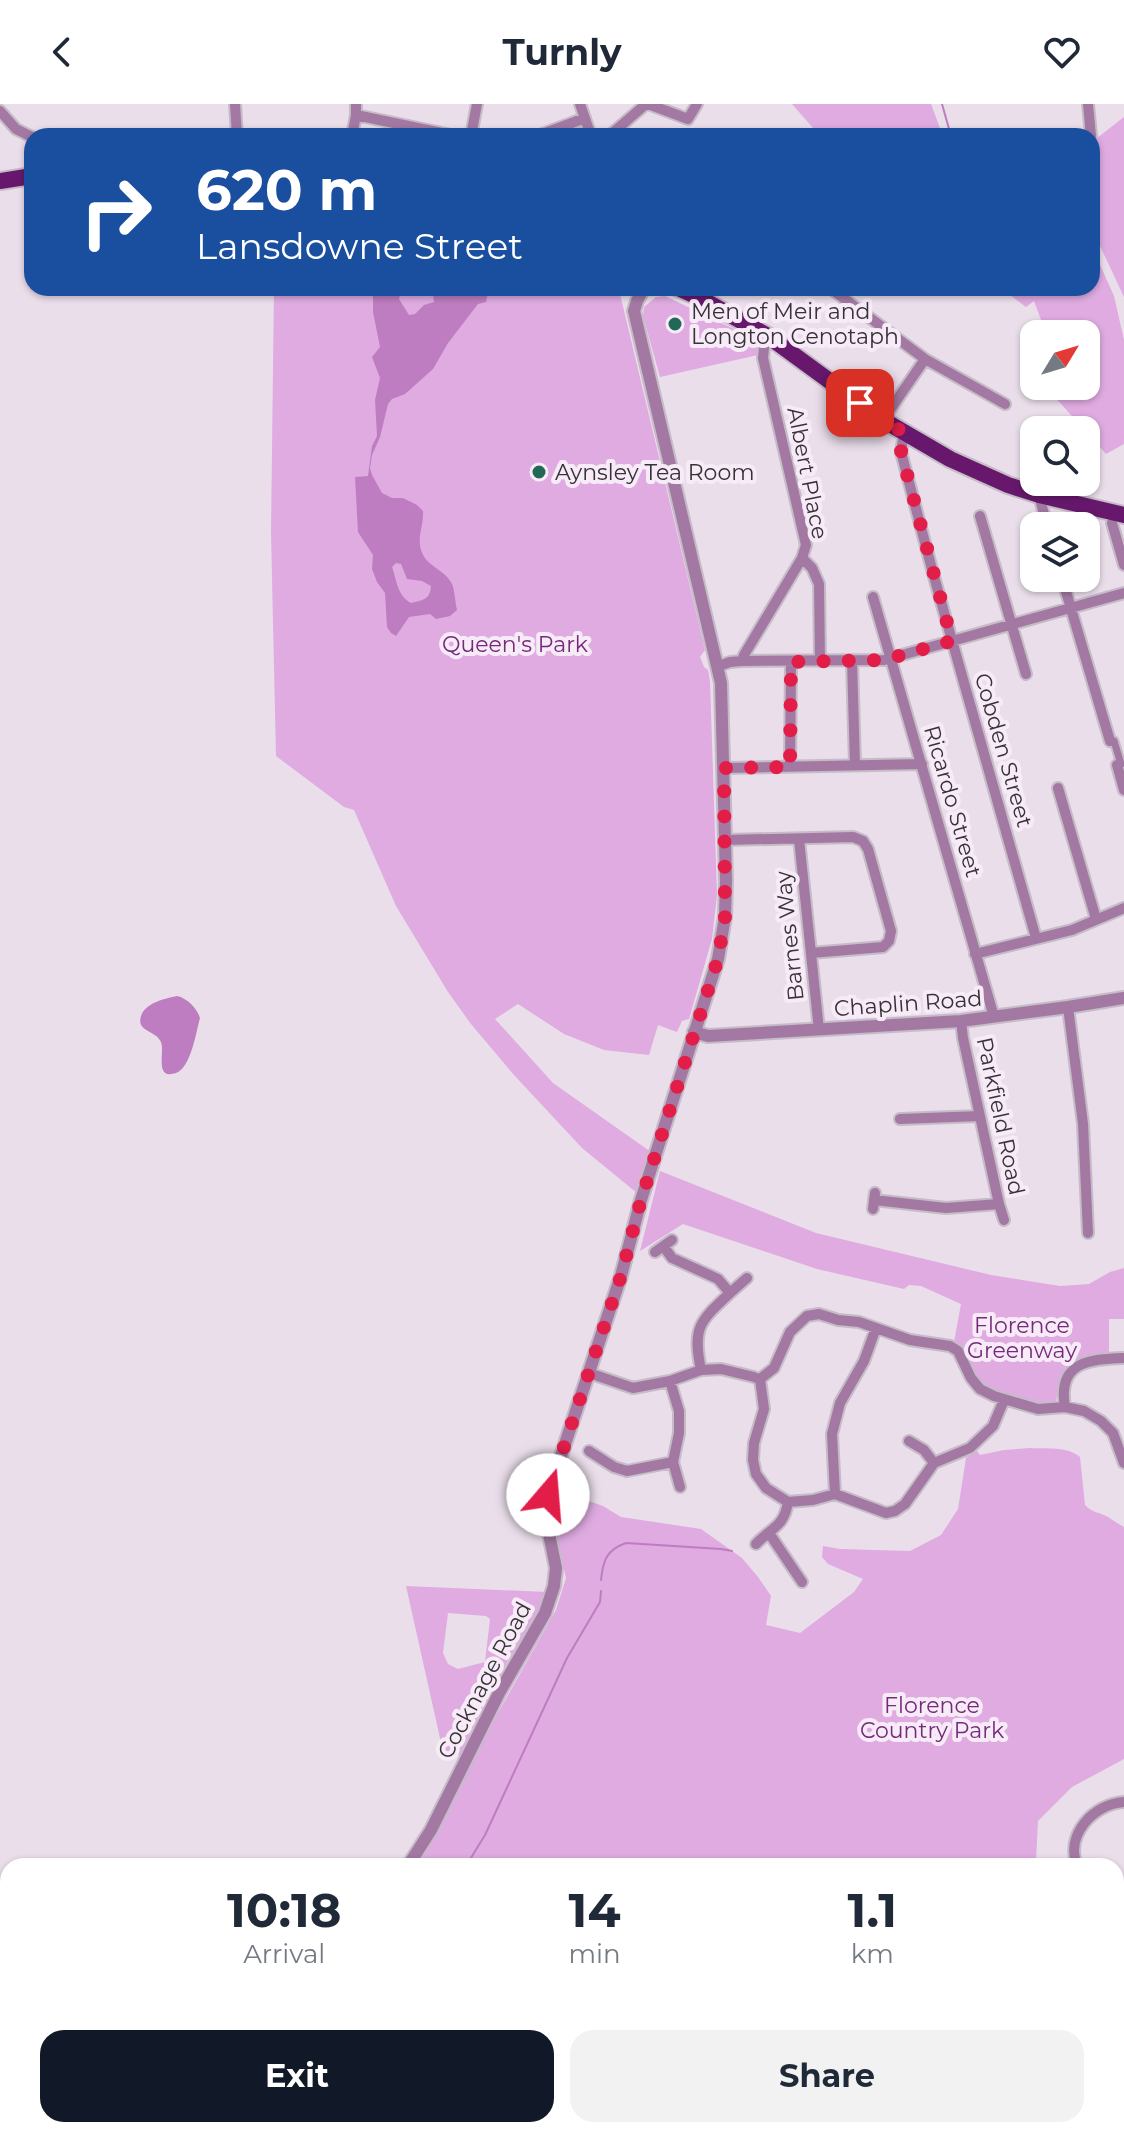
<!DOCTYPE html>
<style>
body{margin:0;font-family:Montserrat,sans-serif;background:#f2f2f3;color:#1f2937;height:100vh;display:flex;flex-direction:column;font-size:30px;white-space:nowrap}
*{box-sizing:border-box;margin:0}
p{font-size:26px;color:#747a83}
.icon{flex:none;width:44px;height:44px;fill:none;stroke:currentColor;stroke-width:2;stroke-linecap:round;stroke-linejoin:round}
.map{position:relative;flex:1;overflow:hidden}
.side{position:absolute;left:0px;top:1754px;width:1124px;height:280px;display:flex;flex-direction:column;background:#fff;border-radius:24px 24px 0 0;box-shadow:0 2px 6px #0004}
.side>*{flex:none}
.hud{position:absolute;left:24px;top:24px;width:1076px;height:168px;border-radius:24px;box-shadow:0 2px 6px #0004;background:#1a4fa0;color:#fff;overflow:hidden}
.needle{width:52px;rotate:52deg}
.tools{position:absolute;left:1020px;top:216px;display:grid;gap:16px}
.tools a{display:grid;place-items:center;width:80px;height:80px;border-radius:16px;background:#fff;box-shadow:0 2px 6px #0004;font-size:40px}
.pin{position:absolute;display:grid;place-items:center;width:68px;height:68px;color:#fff;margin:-34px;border-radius:16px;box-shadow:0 4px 12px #0006}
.me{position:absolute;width:88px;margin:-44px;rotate:18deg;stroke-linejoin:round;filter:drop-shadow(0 0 6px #0008)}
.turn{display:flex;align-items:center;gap:28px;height:168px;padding:0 40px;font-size:36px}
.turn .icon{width:104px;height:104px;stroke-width:2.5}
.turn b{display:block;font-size:56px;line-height:68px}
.eta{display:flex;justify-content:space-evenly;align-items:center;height:136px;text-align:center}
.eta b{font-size:48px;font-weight:700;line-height:56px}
.button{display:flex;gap:16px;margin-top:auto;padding:16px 40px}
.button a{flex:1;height:92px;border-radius:24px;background:#111827;color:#fff;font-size:32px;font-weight:700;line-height:92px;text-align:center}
.button a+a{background:#f2f2f3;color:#1f2937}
header{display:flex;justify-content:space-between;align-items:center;height:104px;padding:0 40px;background:#fff;font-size:36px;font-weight:700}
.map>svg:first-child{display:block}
.green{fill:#dfabe1;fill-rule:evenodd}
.water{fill:#bd7dc0;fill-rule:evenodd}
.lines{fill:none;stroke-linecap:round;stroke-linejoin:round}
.stream{stroke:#bd7dc0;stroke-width:2}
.pedestrian-casing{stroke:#c6bcc7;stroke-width:11}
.minor-casing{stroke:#c6bcc7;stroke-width:14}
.tertiary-casing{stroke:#c6bcc7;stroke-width:16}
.primary-casing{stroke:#c6bcc7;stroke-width:20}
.pedestrian{stroke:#a379a4;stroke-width:7}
.minor{stroke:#a379a4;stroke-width:10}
.tertiary{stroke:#a379a4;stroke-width:12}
.primary{stroke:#67186d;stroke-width:16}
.route{stroke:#e11d48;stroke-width:14;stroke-dasharray:0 25.2}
.poi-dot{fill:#236757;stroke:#f8ebf8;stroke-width:3}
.labels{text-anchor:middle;stroke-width:8;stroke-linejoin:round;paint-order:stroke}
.poi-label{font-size:22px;fill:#373237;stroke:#f8ebf8;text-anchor:start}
.street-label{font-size:22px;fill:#373237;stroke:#f8ebf8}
.park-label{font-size:22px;fill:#75297a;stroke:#f8ebf8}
</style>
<header><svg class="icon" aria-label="back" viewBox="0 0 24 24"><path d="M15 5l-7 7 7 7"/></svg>Turnly<svg class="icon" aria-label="heart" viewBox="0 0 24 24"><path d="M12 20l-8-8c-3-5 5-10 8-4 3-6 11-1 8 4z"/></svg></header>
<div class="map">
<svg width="1124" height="2034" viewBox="0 0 1124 2034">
<rect width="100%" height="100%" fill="#eadeeb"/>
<path class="green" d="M 792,0 L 931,0 L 943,32 L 820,32 Z
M 1124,13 L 1124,193 L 1092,125 L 1092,38 Z
M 1092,143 L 1114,192 L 1124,236 L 1124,340 L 1106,350 L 1045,282 L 1086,282 L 1086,230 L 1037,230 L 1044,224 L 1034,197 L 1026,203 L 1001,184 L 1092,184 Z
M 274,184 L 607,184 L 610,188 L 619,187 L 620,190 L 705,546 L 700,553 L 704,563 L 708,566 L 710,577 L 717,791 L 712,835 L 689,915 L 682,917 L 677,928 L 658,921 L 649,951 L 604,946 L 564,930 L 518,900 L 495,915 L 553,979 L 651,1048 L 637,1089 L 582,1044 L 514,971 L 471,920 L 448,888 L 396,802 L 354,706 L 344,703 L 276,652 L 271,428 Z
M 665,192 L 757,236 L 758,251 L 660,273 L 643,212 L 644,203 L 656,193 Z
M 660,1067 L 816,1129 L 991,1171 L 1060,1182 L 1089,1180 L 1110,1168 L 1124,1164 L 1124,1215 L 1109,1215 L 1109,1250 L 1062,1275 L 1058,1281 L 1056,1299 C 1052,1300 1047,1302 1043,1301 C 1035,1301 988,1284 982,1279 C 969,1268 972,1246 954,1238 L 961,1200 L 921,1182 L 909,1181 L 904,1185 L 817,1165 L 683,1120 L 640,1147 Z
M 1030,1344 C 1046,1345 1067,1342 1080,1353 L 1085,1401 C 1092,1409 1100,1408 1108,1413 C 1113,1416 1118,1420 1124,1423 L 1124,1655 L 1072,1683 L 1038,1717 L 1036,1757 L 1038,1762 L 408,1762 L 449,1686 L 494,1616 L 556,1506 L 566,1474 L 553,1417 L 558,1386 L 603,1402 L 621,1413 L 701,1425 L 742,1454 L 758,1473 L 771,1492 L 766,1521 L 800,1529 L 854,1488 L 863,1475 L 828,1460 L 822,1453 L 823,1442 L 840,1445 L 910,1447 L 941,1431 L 958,1405 L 966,1354 L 977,1347 L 980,1351 L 1004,1346 Z
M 406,1482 L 547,1488 C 538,1514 520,1536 506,1560 C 489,1589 474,1620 460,1651 L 444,1652 ZM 448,1509 L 486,1512 L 490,1515 L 485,1558 L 458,1565 L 448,1560 L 443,1549 Z
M 1116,1866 L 1124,1875 L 1124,2034 L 175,2034 L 170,2031 L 174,2026 L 1116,2026 Z"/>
<path class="water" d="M 373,184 L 415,184 C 408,187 400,186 399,195 L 409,211 L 415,210 L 424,201 L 434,198 L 432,184 L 489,184 L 486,198 L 478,200 L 448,239 L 433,265 L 405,290 L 392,295 L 388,300 L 380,333 L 372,351 L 370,364 L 372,371 L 382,389 L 392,394 L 403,394 L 417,401 L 423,407 C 424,421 417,432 421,446 C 426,463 445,465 452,480 C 455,487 455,498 457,506 L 450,512 L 436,515 L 430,510 L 409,513 L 396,532 L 391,529 L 387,523 L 385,489 L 377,478 L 372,465 L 373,451 L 358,428 L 355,373 L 368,372 L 372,342 L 377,332 L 375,296 L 380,274 L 372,253 L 380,243 L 373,208 ZM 396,459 L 401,460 L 407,475 L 422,477 L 431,482 C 430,496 423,496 411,499 C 397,491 397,477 392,463 Z
M 177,892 C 187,894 197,904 200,914 C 196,928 191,964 176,969 C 154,976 165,949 161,938 C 156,926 136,928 141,912 C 145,899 166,894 177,892 Z"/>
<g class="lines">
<path class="stream" d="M 942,0 L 951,32
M 601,1476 C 603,1457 606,1446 626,1439 L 721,1445 L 732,1447
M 466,1762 L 485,1731 L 567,1554 L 600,1498 L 601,1487"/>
<defs>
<path id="pedestrian" d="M 1110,637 L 1114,637 L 1121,660"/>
<path id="minor" d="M 235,0 L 237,32
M 356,0 L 356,11 L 456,32
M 580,0 L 591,32
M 648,0 L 688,15 L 697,0
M 1088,0 L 1091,32
M 0,7 L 16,25 L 32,33
M 352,32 L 356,11
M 471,32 L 477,0
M 537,32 L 585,14
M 609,32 L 646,0
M 830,184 L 925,255 L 1005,300
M 883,316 L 925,255
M 904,329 L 901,348 L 933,469 L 1036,834
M 1039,391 L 1047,422
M 980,412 L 1026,570
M 1112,419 L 1124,461
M 802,454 L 812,464 L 819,480 L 820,557
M 1062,474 L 1110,637
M 873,493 L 994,913
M 852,556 L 855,661
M 742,557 L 744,551 L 802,454 L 806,441 L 763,254 L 764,244 L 768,232
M 719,562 L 730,558 L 742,557 L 884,556 L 1124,489
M 1117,661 L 1124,686
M 790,663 L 791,558
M 724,664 L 922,660
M 1058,684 L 1096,815
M 799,735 L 819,926
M 725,736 L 853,733 L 863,737 L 868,745 L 891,827 L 889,837 L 883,843 L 811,849
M 975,850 L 1072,826 L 1124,804
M 1068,903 L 1083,1020 L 1088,1129
M 961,917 L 963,934 L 999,1100 L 1004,1116
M 900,1015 L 980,1012
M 874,1096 L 946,1104 L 999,1100
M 873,1105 L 875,1089
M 664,1143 L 672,1154 L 718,1175 L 730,1189 C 700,1217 692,1223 701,1266
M 655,1148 L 672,1136
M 730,1189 L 747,1174
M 589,1269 L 633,1284 L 670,1277 L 701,1266 L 721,1265 L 754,1273
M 756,1274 L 760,1275 L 774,1264 L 790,1228 L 807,1212 L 819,1210 L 838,1216 L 859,1218 L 910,1236 L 950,1242 L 958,1247 L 971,1274 L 980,1285 L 994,1292 L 1038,1305 L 1065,1303 L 1084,1307 L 1101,1317 L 1113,1329 L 1124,1359
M 760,1275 L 764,1305 L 754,1339 L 753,1356 L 756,1370 L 766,1384 L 788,1398 L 813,1396 L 835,1390 L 886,1409 L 895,1407 L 905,1400 L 934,1359 L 970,1344 L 993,1322 L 1004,1296
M 1065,1303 C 1057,1258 1089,1255 1124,1254
M 909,1337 L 924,1346 L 934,1359
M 589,1347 L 614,1363 L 627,1367 L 673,1358 L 679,1329 L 679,1307 L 670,1277
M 673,1358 L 680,1383
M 835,1390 L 832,1330 L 840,1299 L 864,1257 L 876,1224
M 769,1429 L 802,1478
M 756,1440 C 772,1423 784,1423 788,1398
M 1077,1762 C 1065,1731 1093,1700 1124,1698
M 1116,1806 L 1121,1817 L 1124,1816
M 0,1981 L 8,1983
M 153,2026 L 168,2034"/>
<path id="tertiary" d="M 694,928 L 708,932 L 961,917 L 1068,903 L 1124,894
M 408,1762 L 431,1726 L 499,1589 L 545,1509 L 554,1482 L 556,1464 L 548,1425 L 548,1391 L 621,1172 L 641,1096 L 718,855 L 725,813 L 726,777 L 721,579 L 634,207 L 637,197 L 644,184
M 159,2034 L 166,2026"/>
<path id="primary" d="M 0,77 L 32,72
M 678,184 L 700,194 L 768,232 L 883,316 L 950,355 L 1008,381 L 1039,391 L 1124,411"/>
</defs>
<use href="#pedestrian" class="pedestrian-casing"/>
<use href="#minor" class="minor-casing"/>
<use href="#tertiary" class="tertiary-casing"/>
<use href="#primary" class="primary-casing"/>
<use href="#pedestrian" class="pedestrian"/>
<use href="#minor" class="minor"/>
<use href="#tertiary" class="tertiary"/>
<use href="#primary" class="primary"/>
</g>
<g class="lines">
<path class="route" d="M 548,1391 L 621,1172 L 641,1096 L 718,855 L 725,813 L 724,664 L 790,663 L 791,558 L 884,556 L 952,537 L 901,348 L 904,329 L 860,299"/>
</g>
<g class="poi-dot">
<circle cx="675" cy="220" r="8"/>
<circle cx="539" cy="368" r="8"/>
</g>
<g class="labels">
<g class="poi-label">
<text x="691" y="215">Men of Meir and<tspan x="691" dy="25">Longton Cenotaph</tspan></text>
<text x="555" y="376">Aynsley Tea Room</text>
</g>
<g class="street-label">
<text transform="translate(808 369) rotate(79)" y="8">Albert Place</text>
<text transform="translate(1004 646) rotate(74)" y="8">Cobden Street</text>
<text transform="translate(953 697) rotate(74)" y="8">Ricardo Street</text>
<text transform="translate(789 832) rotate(-96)" y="8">Barnes Way</text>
<text transform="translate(908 899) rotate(-4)" y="8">Chaplin Road</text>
<text transform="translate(1001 1012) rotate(78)" y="8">Parkfield Road</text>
<text transform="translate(484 1576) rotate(-62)" y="8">Cocknage Road</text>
</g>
<g class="park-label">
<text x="515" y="548">Queen's Park</text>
<text x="1022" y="1229">Florence<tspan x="1022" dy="25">Greenway</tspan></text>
<text x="932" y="1609">Florence<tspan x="932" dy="25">Country Park</tspan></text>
</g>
</g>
</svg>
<div class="tools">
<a><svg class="needle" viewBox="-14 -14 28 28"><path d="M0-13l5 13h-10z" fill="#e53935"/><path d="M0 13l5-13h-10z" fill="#747a83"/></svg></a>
<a><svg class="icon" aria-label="search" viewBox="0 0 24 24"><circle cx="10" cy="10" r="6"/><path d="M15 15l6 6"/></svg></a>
<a><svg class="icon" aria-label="layers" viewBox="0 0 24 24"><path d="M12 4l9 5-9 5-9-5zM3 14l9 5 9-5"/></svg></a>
</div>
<div class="pin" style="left:860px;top:299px;background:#d93025"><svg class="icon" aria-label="arrive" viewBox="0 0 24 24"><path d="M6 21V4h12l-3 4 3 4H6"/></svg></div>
<svg class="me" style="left:548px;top:1391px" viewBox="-20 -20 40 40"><circle r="19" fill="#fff"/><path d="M0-13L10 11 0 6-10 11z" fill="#e11d48"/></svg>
<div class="hud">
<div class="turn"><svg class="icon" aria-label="right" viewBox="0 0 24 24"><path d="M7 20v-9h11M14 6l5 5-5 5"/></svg><div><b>620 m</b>Lansdowne Street</div></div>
</div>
<section class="side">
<div class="eta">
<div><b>10:18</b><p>Arrival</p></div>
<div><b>14</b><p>min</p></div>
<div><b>1.1</b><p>km</p></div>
</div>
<div class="button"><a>Exit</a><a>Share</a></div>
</section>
</div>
